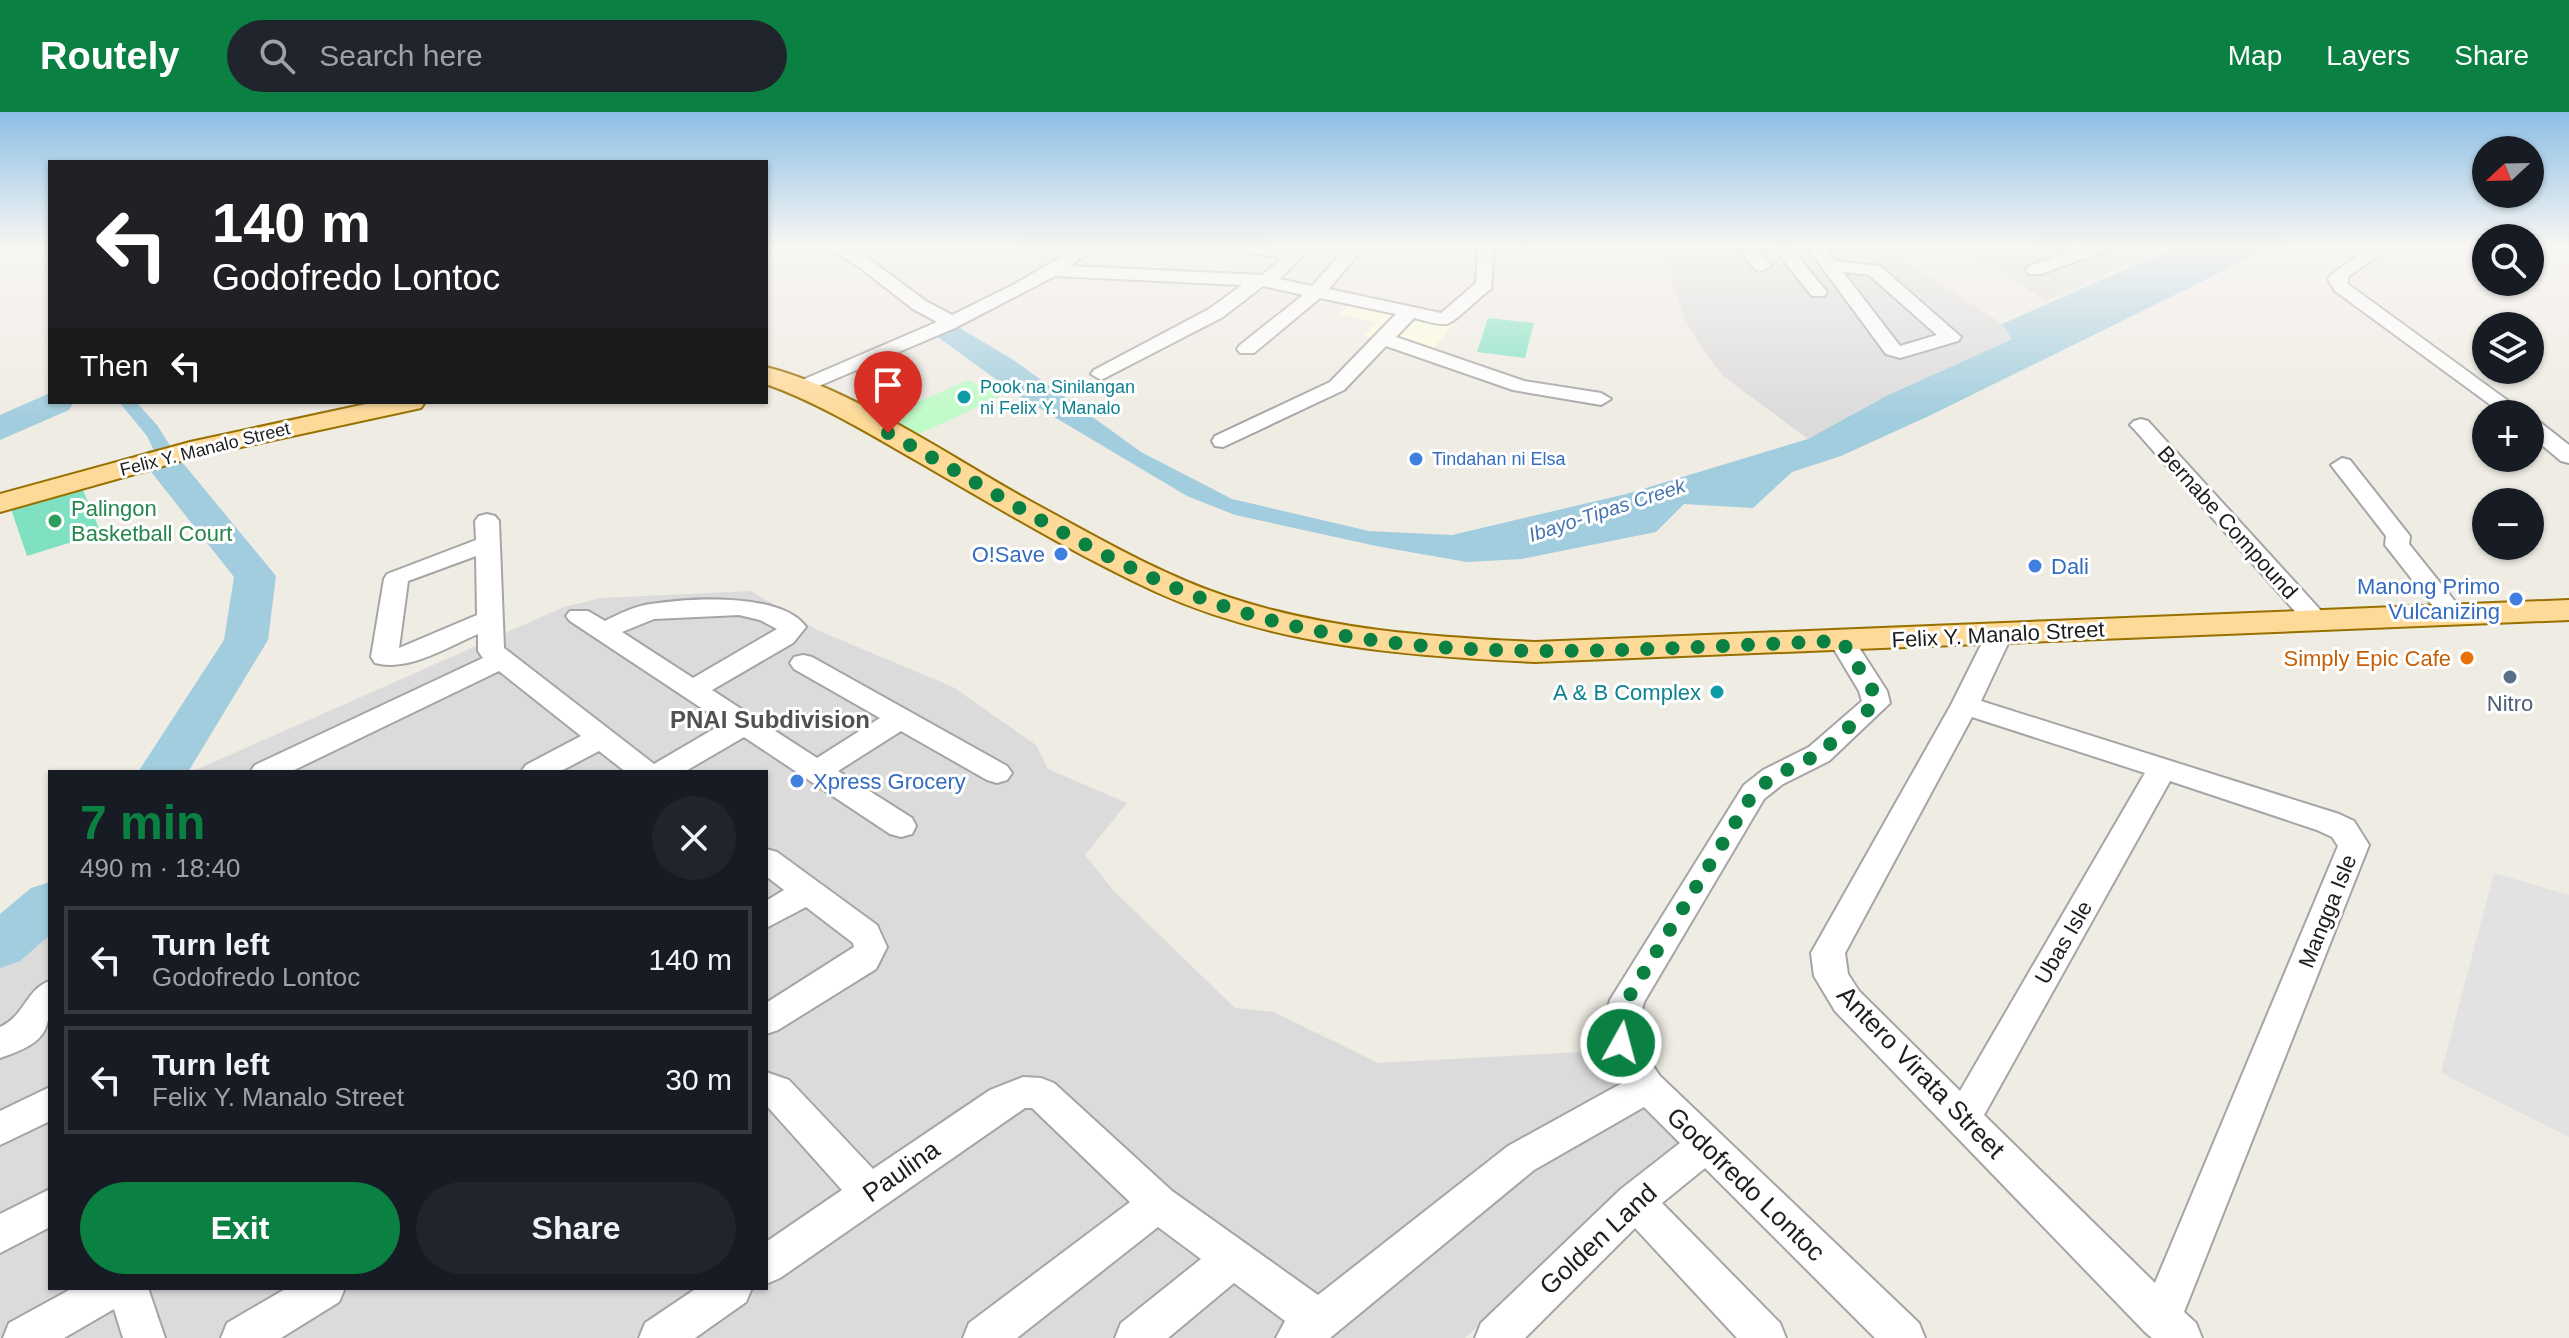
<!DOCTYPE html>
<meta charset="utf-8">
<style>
body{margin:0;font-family:Helvetica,sans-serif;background:#20242c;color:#f1f3f6;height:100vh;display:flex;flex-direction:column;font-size:30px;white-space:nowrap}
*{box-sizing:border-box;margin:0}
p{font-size:26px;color:#9ea1a6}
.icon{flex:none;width:44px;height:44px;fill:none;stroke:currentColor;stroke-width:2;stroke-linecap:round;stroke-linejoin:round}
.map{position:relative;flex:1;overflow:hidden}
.side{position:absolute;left:48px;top:658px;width:720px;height:520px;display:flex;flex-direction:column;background:#171b24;border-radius:0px;box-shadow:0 2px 6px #0004}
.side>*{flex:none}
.hud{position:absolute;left:48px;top:48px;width:720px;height:244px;border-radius:0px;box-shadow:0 2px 6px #0004;background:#202124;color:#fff;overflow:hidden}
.needle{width:52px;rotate:248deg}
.tools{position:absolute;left:2472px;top:24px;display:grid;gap:16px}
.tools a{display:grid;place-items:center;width:72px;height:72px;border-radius:50%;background:#171b24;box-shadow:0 2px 6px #0004;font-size:40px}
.pin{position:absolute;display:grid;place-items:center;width:68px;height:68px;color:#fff;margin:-82px -34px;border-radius:50% 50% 50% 0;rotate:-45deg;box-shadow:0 0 8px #0007}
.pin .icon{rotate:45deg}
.me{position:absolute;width:88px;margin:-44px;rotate:7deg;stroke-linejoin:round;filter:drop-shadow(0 0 6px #0008)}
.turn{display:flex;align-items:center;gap:28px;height:168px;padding:0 32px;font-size:36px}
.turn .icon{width:104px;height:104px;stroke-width:2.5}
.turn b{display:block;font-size:56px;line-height:68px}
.then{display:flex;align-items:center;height:76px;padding:0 32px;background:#0003;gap:16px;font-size:30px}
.round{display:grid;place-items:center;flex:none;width:84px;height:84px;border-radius:42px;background:#20242c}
.headline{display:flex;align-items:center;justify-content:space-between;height:136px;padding:0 32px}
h1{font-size:48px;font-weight:800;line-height:60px;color:#0b8043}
.button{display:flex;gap:16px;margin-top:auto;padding:16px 32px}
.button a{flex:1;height:92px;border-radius:48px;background:#0b8043;color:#fff;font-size:32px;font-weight:800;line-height:92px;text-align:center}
.button a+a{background:#20242c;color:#f1f3f6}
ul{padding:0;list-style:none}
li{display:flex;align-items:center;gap:24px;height:108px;margin:0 16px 12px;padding:0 16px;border:4px solid #363941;border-radius:0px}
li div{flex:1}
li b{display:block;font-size:30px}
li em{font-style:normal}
header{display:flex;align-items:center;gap:48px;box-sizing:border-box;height:112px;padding:0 40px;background:#0b8043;color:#fff}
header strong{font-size:38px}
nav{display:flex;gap:44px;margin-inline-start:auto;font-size:28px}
.search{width:560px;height:72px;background:#20242c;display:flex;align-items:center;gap:20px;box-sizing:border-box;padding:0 28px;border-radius:44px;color:#9ea1a6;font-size:30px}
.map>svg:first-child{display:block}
.residential{fill:#dcdbdb}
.education{fill:#fdffdd}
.park{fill:#bffbc8}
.pitch{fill:#7fe1c2}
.parking{fill:#e2e2e2}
.water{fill:#a2cdde}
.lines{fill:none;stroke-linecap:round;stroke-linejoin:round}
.river{fill:#a2cdde;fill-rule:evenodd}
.minor-casing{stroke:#a5a5a5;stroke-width:4}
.major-casing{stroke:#987000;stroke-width:4}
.minor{fill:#fff;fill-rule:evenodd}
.major{fill:#feda99;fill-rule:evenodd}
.route{stroke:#0b8043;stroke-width:14;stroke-dasharray:0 25.2}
.culture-dot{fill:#0f9aa8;stroke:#fff;stroke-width:3}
.shop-dot{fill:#3f7fe0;stroke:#fff;stroke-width:3}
.leisure-dot{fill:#2e9e5b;stroke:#fff;stroke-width:3}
.food-dot{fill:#e8710a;stroke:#fff;stroke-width:3}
.service-dot{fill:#5c6f8a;stroke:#fff;stroke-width:3}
.labels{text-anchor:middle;stroke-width:6;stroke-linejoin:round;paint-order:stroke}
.far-culture-label{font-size:18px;fill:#0d838f;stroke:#fff;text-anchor:start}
.far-street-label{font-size:18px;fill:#1e1e1e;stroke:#fff}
.far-shop-label{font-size:18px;fill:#366cbe;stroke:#fff;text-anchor:start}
.far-water-label{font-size:20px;font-style:italic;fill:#4775b1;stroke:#fff}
.leisure-label{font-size:22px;fill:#27864d;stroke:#fff;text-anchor:start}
.street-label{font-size:22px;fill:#1e1e1e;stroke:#fff}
.shop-label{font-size:22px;fill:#366cbe;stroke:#fff;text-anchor:end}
.food-label{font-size:22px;fill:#c56008;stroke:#fff;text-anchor:end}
.culture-label{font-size:22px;fill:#0d838f;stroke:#fff;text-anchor:end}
.service-label{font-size:22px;fill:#4e5e75;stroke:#fff}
.neighbourhood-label{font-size:24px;font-weight:bold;fill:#515151;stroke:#fff}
.near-street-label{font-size:26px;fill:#1e1e1e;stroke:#fff}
</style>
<header>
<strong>Routely</strong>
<div class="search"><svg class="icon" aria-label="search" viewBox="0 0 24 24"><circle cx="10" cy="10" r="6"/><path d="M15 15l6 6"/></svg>Search here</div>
<nav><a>Map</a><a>Layers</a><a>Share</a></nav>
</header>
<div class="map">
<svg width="2569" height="1226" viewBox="0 0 2569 1226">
<rect width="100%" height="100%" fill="#efece4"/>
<path class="residential" d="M 1669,135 L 1845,135 L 1856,152 L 1906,149 L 2002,212 L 2013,226 L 1886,284 L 1808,327 L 1723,264 L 1703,238 L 1684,206 L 1671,167 Z
M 1962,135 L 2164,135 L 2046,189 Z
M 751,479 L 817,518 L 953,575 L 1036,633 L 1048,657 L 1127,691 L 1085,743 L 1114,779 L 1235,896 L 1274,900 L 1378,951 L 1619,938 L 1691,1027 L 1465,1226 L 0,1226 L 0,853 L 50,807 L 50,1176 L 766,1176 L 766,660 L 191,660 L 564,495 L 601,486 Z"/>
<path class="education" d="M 1350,191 L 1454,211 L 1432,238 L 1364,224 L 1376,210 L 1339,202 Z"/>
<path class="park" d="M 968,268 L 1001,284 L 919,322 L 886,304 Z"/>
<path class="pitch" d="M 1488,206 L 1534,211 L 1525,246 L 1477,240 Z
M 82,376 L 101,421 L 27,444 L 11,397 Z"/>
<path class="parking" d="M 2494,761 L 2569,783 L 2569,1025 L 2441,961 Z"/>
<path class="water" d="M 2176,135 L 2272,135 L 1931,303 L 1841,344 L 1792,360 L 1753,396 L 1684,392 L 1656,420 L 1522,447 L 1467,450 L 1381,435 L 1235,403 L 1187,384 L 1019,284 L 935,223 L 955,213 L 1015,249 L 1141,340 L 1232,387 L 1369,419 L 1452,423 L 1626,382 L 1808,327 L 1886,284 L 2012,227 L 2002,212 Z
M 119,290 L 136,290 L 157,313 L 174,340 L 157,345 L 147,324 Z"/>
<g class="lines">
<path class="river" d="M 50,281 L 50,290 L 74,290 L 69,298 L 0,328 L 0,303 Z
M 160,336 L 173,339 L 276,464 L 268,528 L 188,660 L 138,660 L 224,528 L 234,465 L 141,347 L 147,339 Z
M 50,770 L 50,823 L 20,849 L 0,856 L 0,802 L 31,776 Z"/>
<defs>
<path id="minor" d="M 827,135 L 849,135 L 857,138 L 926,189 L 952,203 L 1015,172 L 1077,135 L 1097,135 L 1070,154 L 1262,163 L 1282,146 L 1244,139 L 1242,135 L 1312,135 L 1279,167 L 1312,174 L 1347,135 L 1364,135 L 1329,177 L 1441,201 L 1476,171 L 1478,135 L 1494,135 L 1491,177 C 1481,183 1454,212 1446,212 C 1436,213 1423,208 1414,206 L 1396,225 L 1524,269 L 1601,281 L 1611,287 L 1601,293 L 1513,278 L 1386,234 L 1344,278 L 1223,335 L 1215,334 L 1212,329 L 1215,324 L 1330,270 L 1396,202 L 1320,186 L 1254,241 L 1240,241 L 1237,237 L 1240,233 L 1303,183 L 1263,174 L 1223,205 L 1101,268 L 1091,262 L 1094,258 L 1209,197 L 1242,173 L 1055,164 L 955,216 L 800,282 L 793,280 L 790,276 L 793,272 L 937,210 L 913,197 L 859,155 Z
M 1738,135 L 1755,135 L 1771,154 L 1762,159 L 1756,158 Z
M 1773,135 L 1790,135 L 1824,176 L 1827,180 L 1824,184 L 1812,184 Z
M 1807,135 L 1824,135 L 1835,149 L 1880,154 L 1961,225 L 1958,229 L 1900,246 L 1886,242 ZM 1843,160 L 1869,163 L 1937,223 L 1900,234 Z
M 2082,135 L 2107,135 L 2104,139 L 2041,162 L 2029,162 L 2026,158 L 2029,154 Z
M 2369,135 L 2389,135 L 2348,165 L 2348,172 L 2526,302 L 2503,302 L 2335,179 L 2328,167 L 2331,163 Z
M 2530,306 L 2537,308 L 2569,333 L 2569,351 L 2561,349 L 2530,323 Z
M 2141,307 L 2148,309 L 2324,502 L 2328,507 L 2324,512 L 2306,512 L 2134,317 L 2130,313 L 2134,309 Z
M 2342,346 L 2350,348 L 2406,419 L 2410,424 L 2409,432 L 2465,502 L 2461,507 L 2443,507 L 2389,438 L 2385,433 L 2386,424 L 2331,353 Z
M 487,402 L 495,404 L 499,409 L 504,536 L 654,652 L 724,611 L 570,509 L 566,504 L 570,499 L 588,499 L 605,509 C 619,502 634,494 651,492 C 688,486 782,480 806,515 L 793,531 L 712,578 L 817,646 L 880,606 L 794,557 L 790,551 L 794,545 L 803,543 L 812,545 L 1007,654 L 1012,661 L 1007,668 L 997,671 L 987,668 L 901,619 L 838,659 L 912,706 L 916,714 L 912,722 L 901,725 L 890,722 L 744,625 L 684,660 L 626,660 L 599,639 L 559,660 L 521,660 L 526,653 L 581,624 L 499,559 L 290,660 L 250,660 L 255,653 L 483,546 L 478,539 L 478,522 C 447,535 409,560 375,551 L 371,545 L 384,467 L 387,462 L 476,428 L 475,409 L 479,404 ZM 476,444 L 477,503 L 399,536 L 408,469 ZM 739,503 L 760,508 L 777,517 L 693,566 L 622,520 L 654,507 Z
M 1999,515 L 2008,517 L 2012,523 L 1981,589 L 2339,702 L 2354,709 L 2369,733 L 2184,1200 L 2196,1211 L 2202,1226 L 2152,1226 L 2146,1221 L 1835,899 L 1814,864 L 1811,841 L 1951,593 L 1986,523 L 1990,517 ZM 1972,605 L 2145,661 L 1960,979 L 1859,879 L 1848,862 L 1845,841 ZM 2170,669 L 2317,718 L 2332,725 L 2338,734 L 2155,1171 L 1984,1003 Z
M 1842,521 L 1851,523 L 1887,579 L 1890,591 L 1829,649 L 1783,672 L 1764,687 L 1644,890 C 1635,921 1642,939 1660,964 L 1919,1211 L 1925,1226 L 1875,1226 L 1705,1056 L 1662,1091 L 1780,1211 L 1786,1226 L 1737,1226 L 1635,1116 L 1525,1226 L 1475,1226 L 1481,1211 L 1621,1077 L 1680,1031 L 1644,995 L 1534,1058 L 1330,1226 L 1276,1226 L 1285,1209 L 1234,1171 L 1168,1226 L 1115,1226 L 1121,1211 L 1201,1147 L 1158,1115 L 1017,1226 L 963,1226 L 969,1211 L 1130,1090 L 1032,996 L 1025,996 L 780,1166 L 766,1172 L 766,1130 L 842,1078 L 766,993 L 766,960 L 789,968 L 873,1057 L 990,978 L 1023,965 L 1041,966 L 1054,971 L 1172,1079 L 1318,1183 L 1508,1034 L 1624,970 C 1607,942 1601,920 1610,888 L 1744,673 L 1763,658 L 1809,635 L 1862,589 L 1859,579 L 1829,529 L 1833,523 Z
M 766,737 L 777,740 L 877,813 L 887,835 L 876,857 L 778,918 L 766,922 L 766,891 L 854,835 L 853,831 L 806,795 L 766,816 L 766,789 L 784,778 L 766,764 Z
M 50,869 C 50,919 50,929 0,946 L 0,915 C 25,904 26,877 50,869 Z
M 50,975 L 50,1009 L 0,1033 L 0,999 Z
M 50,1077 L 50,1115 L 0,1141 L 0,1102 Z
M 73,1176 L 148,1176 L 165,1226 L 123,1226 L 114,1197 L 64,1226 L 3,1226 L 9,1211 Z
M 287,1176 L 345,1176 L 339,1190 L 281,1226 L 221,1226 L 227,1211 Z
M 697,1176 L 752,1176 L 746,1190 L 695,1226 L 639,1226 L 645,1211 Z"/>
<path id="major" d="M 766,255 C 851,276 952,346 1030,389 C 1093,423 1157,461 1225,484 C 1325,518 1431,525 1535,530 L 2569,488 L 2569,508 L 1535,550 C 1407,544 1275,534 1156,480 C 1074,442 995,394 917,349 C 868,321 819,291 766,272 Z
M 375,290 L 425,290 L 421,296 L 195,345 L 0,400 L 0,382 L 190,330 Z"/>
</defs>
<use href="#minor" class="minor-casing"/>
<use href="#major" class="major-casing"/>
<use href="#minor" class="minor"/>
<use href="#major" class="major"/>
</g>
<linearGradient id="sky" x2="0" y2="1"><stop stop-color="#8cbee4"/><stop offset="0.44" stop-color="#f8f6f3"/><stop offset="1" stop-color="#f8f6f3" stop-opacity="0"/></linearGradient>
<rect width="2569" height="306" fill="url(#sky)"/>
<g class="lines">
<path class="route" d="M 888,321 C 982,372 1073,432 1171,474 C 1382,565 1619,536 1842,529 L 1873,579 L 1876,591 L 1819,642 L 1773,665 L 1754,680 L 1627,888 L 1620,910 L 1621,931"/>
</g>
<g class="culture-dot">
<circle cx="964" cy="285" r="8"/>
<circle cx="1717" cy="580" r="8"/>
</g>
<g class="shop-dot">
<circle cx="1416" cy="347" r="8"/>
<circle cx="1061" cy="442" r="8"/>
<circle cx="2035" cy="454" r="8"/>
<circle cx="2516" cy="487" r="8"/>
<circle cx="797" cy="669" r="8"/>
</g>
<circle class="leisure-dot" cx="55" cy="409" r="8"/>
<circle class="food-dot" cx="2467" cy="546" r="8"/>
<circle class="service-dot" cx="2510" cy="565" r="8"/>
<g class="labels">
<g class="far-culture-label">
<text x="980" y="281">Pook na Sinilangan<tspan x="980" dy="21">ni Felix Y. Manalo</tspan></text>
</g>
<g class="far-street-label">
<text transform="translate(205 337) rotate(-14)" y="6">Felix Y. Manalo Street</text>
</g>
<g class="far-shop-label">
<text x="1432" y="353">Tindahan ni Elsa</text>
</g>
<g class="far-water-label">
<text transform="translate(1607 398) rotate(-18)" y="7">Ibayo-Tipas Creek</text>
</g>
<g class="leisure-label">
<text x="71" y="404">Palingon<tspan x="71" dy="25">Basketball Court</tspan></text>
</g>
<g class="street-label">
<text transform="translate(2228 410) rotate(48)" y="8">Bernabe Compound</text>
<text transform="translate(1998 522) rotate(-3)" y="8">Felix Y. Manalo Street</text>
<text transform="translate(2327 799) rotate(-68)" y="8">Mangga Isle</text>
<text transform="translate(2063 830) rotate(-60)" y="8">Ubas Isle</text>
</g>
<g class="shop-label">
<text x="1045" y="450">O!Save</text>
<text x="2051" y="462" text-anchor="start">Dali</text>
<text x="2500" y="482">Manong Primo<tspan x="2500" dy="25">Vulcanizing</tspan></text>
<text x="813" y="677" text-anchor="start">Xpress Grocery</text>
</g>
<g class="food-label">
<text x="2451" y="554">Simply Epic Cafe</text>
</g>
<g class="culture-label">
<text x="1701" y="588">A &amp; B Complex</text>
</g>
<g class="service-label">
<text x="2510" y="599">Nitro</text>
</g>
<g class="neighbourhood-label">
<text x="770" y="616">PNAI Subdivision</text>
</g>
<g class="near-street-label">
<text transform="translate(1921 960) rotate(46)" y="9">Antero Virata Street</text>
<text transform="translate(901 1059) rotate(-35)" y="9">Paulina</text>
<text transform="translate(1746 1072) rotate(44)" y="9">Godofredo Lontoc</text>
<text transform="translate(1598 1127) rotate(-43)" y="9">Golden Land</text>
</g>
</g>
</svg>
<div class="tools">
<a><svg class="needle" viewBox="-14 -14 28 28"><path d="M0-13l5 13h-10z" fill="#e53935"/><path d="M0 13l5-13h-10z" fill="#9ea1a6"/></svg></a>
<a><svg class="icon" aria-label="search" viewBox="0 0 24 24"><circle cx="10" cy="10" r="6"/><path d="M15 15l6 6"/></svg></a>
<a><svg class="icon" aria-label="layers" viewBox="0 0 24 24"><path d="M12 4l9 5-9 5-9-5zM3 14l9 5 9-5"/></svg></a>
<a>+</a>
<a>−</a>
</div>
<div class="pin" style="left:888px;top:321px;background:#d93025"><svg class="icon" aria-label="arrive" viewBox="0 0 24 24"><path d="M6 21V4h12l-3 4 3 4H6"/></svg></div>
<svg class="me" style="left:1621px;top:931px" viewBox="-20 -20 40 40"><circle r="17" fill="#0b8043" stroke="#fff" stroke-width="3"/><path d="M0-11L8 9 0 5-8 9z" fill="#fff"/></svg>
<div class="hud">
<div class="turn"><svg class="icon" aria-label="left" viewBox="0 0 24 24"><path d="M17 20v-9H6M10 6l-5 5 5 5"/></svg><div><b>140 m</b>Godofredo Lontoc</div></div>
<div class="then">Then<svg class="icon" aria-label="left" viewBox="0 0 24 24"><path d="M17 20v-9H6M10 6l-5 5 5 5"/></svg></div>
</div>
<section class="side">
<div class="headline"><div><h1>7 min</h1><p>490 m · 18:40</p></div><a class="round"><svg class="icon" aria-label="close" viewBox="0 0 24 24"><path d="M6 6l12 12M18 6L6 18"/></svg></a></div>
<ul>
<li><svg class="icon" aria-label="left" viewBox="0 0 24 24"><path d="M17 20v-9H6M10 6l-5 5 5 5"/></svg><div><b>Turn left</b><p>Godofredo Lontoc</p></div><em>140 m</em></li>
<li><svg class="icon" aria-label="left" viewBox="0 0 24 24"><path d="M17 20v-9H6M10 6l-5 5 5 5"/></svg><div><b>Turn left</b><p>Felix Y. Manalo Street</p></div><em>30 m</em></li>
</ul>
<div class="button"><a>Exit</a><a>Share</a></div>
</section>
</div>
